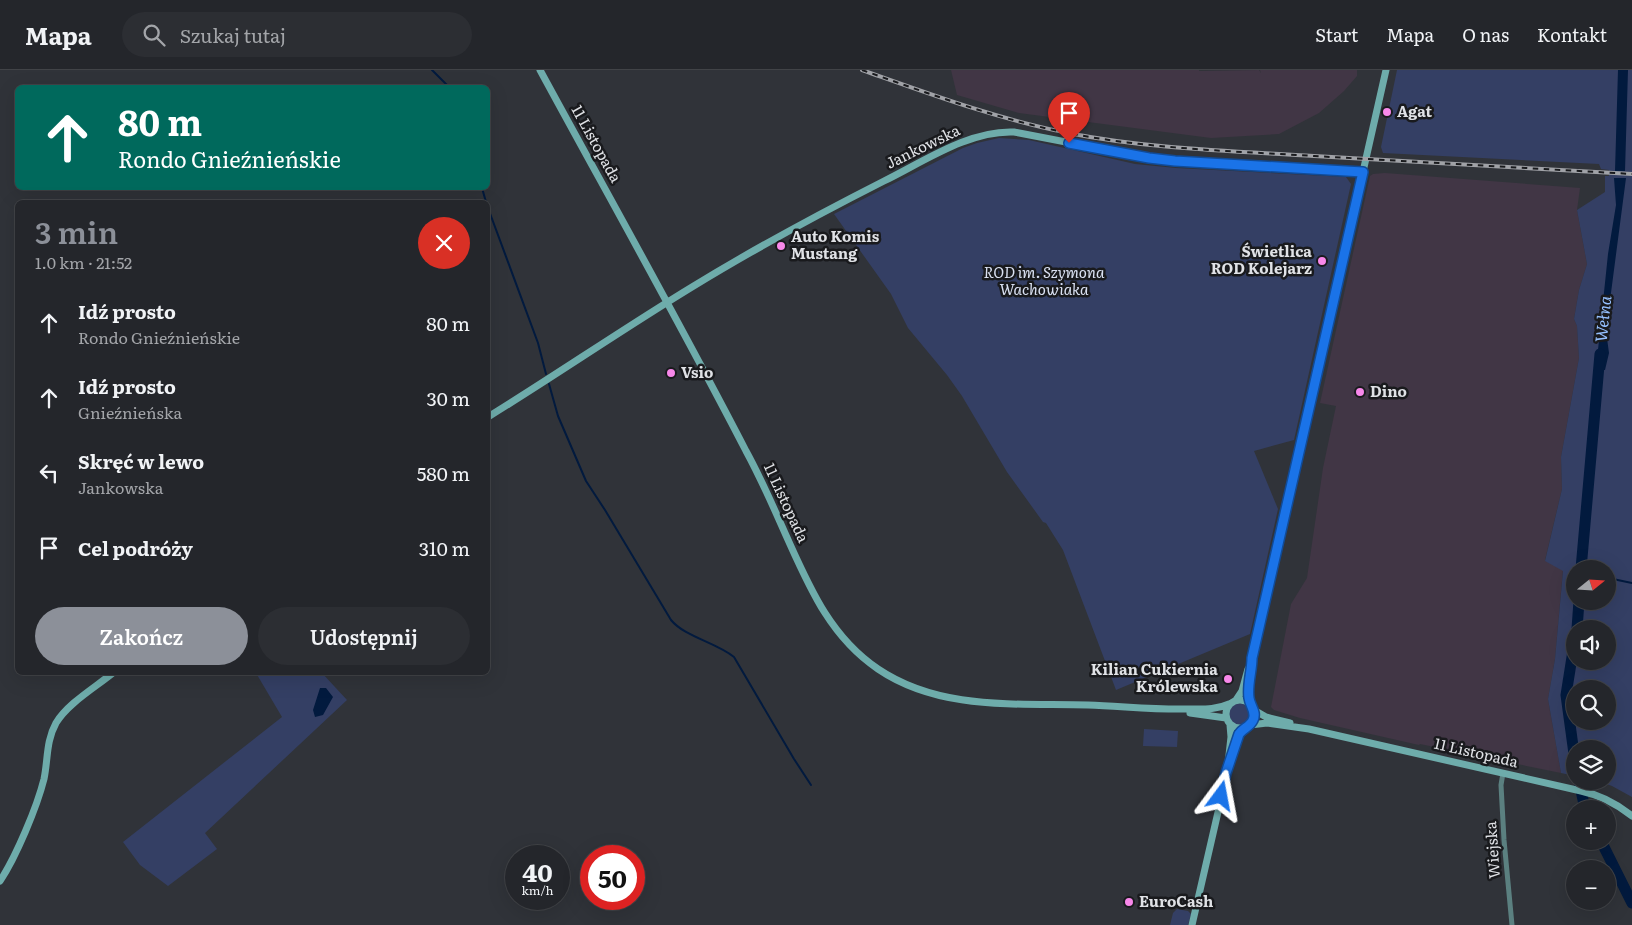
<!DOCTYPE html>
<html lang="pl">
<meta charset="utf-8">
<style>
body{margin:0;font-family:Literata,serif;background:#2c2e33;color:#f1f3f6;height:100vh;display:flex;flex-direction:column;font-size:19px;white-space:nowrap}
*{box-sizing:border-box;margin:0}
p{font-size:16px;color:#a3a5a9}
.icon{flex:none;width:28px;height:28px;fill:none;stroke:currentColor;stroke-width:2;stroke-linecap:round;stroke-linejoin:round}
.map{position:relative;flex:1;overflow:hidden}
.drawer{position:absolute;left:15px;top:130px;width:475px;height:475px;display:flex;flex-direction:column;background:#24262b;border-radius:8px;box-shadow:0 5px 20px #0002,0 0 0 1px #414347}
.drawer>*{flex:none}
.banner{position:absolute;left:15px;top:15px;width:475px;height:105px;border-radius:8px;box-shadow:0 5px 20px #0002,0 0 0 1px #414347;background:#00695c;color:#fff;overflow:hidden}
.needle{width:32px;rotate:72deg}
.buttons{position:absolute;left:1566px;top:490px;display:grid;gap:10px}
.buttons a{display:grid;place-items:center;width:50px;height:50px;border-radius:50%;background:#24262b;box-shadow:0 5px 20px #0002,0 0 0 1px #414347;font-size:25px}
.speed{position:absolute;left:505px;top:775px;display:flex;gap:10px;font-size:25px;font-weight:700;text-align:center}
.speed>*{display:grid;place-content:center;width:65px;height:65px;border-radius:50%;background:#24262b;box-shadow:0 5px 20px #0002,0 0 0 1px #414347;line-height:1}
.speed small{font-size:12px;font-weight:400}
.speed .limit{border:8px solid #d22;background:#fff;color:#111}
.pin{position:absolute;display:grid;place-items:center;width:42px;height:42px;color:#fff;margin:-51px -21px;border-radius:50% 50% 50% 0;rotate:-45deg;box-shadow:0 0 5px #0007}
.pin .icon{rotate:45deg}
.me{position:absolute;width:55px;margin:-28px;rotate:13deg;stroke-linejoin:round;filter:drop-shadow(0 0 4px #0008)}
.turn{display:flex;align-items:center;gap:18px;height:105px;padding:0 20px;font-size:22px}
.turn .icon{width:65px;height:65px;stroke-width:2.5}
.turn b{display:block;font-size:35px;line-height:42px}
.round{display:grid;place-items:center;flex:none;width:52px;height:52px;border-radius:26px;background:#2c2e33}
.summary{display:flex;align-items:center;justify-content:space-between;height:85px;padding:0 20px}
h1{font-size:30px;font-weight:600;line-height:38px;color:#8c9099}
.button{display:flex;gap:10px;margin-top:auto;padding:10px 20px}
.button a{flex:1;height:58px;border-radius:30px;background:#8c9099;color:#fff;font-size:20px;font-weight:600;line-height:58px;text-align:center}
.button a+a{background:#2c2e33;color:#f1f3f6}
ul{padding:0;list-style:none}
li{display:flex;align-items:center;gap:15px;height:75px;padding:0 20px}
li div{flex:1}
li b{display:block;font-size:19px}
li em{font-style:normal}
header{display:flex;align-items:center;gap:30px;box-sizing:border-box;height:70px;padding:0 25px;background:#24262b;border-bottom:1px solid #414347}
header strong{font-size:24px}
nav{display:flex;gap:28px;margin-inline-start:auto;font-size:18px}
.search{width:350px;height:45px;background:#2c2e33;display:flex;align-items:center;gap:12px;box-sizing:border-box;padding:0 18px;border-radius:28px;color:#a3a5a9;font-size:19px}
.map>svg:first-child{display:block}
.industrial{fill:#413645}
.green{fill:#343f64;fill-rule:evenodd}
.water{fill:#021a3e}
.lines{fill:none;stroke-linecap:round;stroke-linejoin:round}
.stream{stroke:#021a3e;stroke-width:2}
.river{stroke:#021a3e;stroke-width:11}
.street{stroke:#5b8080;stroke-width:5}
.secondary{stroke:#6eacab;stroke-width:7}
.rail-casing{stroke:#a0a2a7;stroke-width:4}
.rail{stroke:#191a1d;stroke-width:2;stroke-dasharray:5.5;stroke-linecap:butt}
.route-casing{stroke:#114b97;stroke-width:12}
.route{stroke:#1a73e8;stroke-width:9}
.poi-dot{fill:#f888ea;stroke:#191a1d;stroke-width:2}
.labels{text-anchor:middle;stroke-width:5;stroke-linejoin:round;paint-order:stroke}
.poi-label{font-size:15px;font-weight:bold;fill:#e0e2e6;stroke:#191a1d;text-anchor:start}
.street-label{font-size:15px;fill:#e0e2e6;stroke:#191a1d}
.park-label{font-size:15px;font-style:italic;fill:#dbe2f3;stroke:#191a1d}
.water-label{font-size:16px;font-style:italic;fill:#95c0fe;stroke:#191a1d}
</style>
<header>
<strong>Mapa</strong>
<div class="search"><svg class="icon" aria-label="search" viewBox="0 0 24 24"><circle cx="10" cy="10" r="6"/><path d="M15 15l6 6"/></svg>Szukaj tutaj</div>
<nav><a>Start</a><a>Mapa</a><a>O nas</a><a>Kontakt</a></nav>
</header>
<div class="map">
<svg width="1632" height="855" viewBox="0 0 1632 855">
<rect width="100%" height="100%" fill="#303339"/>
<path class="industrial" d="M 951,0 L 1199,0 L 1199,1 L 1259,0 L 1261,3 L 1260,0 L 1357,0 L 1357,6 L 1344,21 L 1319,43 L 1279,64 L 1211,68 L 1019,43 L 957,25 Z
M 1385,103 L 1580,118 L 1577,140 L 1587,194 L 1579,220 L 1574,249 L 1577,256 L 1579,288 L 1561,387 L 1562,419 L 1545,490 L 1563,500 L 1555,589 L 1548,629 L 1561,703 L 1420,674 L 1419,675 L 1300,648 L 1274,640 L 1271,637 L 1291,534 L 1307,508 L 1323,398 L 1336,336 L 1320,333 L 1370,106 L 1373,104 Z"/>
<path class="green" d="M 1397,0 L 1632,0 L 1632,727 L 1612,716 L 1598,711 L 1608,711 L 1608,679 L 1575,679 L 1575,706 L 1561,703 L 1548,629 L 1555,589 L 1563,501 L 1545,491 L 1562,419 L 1561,387 L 1579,288 L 1577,256 L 1574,249 L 1579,220 L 1587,194 L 1577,140 L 1605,122 L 1605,106 L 1609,106 L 1609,100 L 1601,99 L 1599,94 L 1383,83 L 1381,77 ZM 1575,499 L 1608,499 L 1608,531 L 1575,531 ZM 1575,559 L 1608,559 L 1608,591 L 1575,591 ZM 1575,619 L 1608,619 L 1608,651 L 1575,651 Z
M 999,68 L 1029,70 L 1135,94 L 1176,98 L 1346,107 L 1351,114 L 1294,370 L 1254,381 L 1278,439 L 1250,564 L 1116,620 L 1063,480 L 1046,453 L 1043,452 L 1007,402 L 962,326 L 947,305 L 908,258 L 891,224 L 834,144 L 963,78 L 977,73 Z
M 256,603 L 322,603 L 347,630 L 205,763 L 217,779 L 168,816 L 140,795 L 123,772 L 282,647 Z
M1229 644a11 11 0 1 1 22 0a11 11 0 1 1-22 0Z
M 1144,659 L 1178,661 L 1177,677 L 1143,676 Z
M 1177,839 L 1188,841 L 1191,844 L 1188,855 L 1170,855 L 1173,843 Z"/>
<path class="water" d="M 1618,0 L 1628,0 L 1625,101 L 1615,101 Z
M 1614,108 L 1626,108 L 1606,261 L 1609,283 L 1605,300 L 1596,299 L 1608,184 L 1616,135 Z
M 320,618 L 326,618 L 333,627 L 323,645 L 315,647 L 313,640 Z"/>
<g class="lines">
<path class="stream" d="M 432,0 L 450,18
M 482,118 L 486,132
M 488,138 L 538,273 L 546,304
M 549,314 L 558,346 L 586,411 L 605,440 L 671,550 C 685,567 715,572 734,587 L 794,689 L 811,715
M 1608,508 L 1632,513"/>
<path class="river" d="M 1581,499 L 1600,284
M 1577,559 L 1579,531
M 1575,568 L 1566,625 L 1575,691
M 1579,711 L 1585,739
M 1601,771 L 1632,833"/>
<path class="street" d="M 1503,703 L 1501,715 L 1504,770 L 1512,855"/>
<path class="secondary" d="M 540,0 C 609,127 680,253 746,381 C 762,410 775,441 789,472 C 811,521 832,568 878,599 C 940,641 1017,633 1088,635 C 1121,636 1155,640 1188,639 C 1203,639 1216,640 1229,634
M 488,347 C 556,305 623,259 692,217 C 754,179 819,144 884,111 C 923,92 969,60 1014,62 L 1149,88 L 1175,91 L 1363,101
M1226 644a14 14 0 1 1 28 0a14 14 0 1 1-28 0Z
M 1236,630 L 1242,621 L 1248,599
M 1250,634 L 1248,622 L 1253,588 L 1386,0
M 1254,640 L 1266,647 L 1290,653
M 1190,643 L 1226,648
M 1250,655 L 1267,653 L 1309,659 L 1581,721 C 1600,725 1617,734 1632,746
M 1231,691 L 1239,664 L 1243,658
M 0,811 C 16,787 37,737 44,709 C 48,690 46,671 56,653 C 68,633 96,617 114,602
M 1192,855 L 1227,703 L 1231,667 L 1230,655"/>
<defs>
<path id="rail" d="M 862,0 C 930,24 997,49 1068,63 C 1149,79 1232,81 1314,86 C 1420,92 1526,98 1632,104"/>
</defs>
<use href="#rail" class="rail-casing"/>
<use href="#rail" class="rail"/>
</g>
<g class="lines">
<defs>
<path id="route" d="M 1069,73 L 1149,88 L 1175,91 L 1363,102 L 1252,588 C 1252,601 1247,615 1249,628 C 1250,636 1257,642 1253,650 C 1250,657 1243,658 1239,664 L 1226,703 L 1221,726"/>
</defs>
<use href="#route" class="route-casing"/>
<use href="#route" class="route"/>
</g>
<g class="poi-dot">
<circle cx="1387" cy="42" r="5"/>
<circle cx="781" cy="176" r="5"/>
<circle cx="1322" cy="191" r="5"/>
<circle cx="671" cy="303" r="5"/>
<circle cx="1360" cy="322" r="5"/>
<circle cx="1228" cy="609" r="5"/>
<circle cx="1129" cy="832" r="5"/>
</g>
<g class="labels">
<g class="poi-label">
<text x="1397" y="47">Agat</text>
<text x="791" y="172">Auto Komis<tspan x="791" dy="17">Mustang</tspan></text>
<text x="1312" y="187" text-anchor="end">Świetlica<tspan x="1312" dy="17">ROD Kolejarz</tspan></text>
<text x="681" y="308">Vsio</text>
<text x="1370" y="327">Dino</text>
<text x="1218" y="605" text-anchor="end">Kilian Cukiernia<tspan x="1218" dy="17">Królewska</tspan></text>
<text x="1139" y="837">EuroCash</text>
</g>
<g class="street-label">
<text transform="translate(596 74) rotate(61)" y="5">11 Listopada</text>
<text transform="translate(923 77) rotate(-26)" y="5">Jankowska</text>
<text transform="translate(786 433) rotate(65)" y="5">11 Listopada</text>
<text transform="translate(1476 683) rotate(13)" y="5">11 Listopada</text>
<text transform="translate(1493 780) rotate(-94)" y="5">Wiejska</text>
</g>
<g class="park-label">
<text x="1044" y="208">ROD im. Szymona<tspan x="1044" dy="17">Wachowiaka</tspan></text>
</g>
<g class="water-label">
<text transform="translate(1603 249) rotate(-84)" y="6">Wełna</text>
</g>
</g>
</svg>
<div class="buttons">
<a><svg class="needle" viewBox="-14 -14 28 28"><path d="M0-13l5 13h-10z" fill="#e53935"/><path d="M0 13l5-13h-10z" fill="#a3a5a9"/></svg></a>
<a><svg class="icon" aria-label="sound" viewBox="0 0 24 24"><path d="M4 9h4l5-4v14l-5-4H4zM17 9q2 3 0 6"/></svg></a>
<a><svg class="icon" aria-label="search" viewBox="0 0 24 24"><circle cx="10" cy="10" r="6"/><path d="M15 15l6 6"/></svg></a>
<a><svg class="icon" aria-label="layers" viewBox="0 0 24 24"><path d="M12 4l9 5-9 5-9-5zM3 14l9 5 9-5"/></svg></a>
<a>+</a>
<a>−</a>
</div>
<div class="speed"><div>40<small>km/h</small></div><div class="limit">50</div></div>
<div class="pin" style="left:1069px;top:73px;background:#d93025"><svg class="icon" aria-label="arrive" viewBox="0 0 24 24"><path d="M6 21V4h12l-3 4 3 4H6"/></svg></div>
<svg class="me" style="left:1221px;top:726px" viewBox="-20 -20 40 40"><path d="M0-17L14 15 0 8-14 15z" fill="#1a73e8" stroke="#fff" stroke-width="4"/></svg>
<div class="banner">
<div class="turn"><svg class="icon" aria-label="ahead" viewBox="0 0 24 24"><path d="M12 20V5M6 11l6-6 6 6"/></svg><div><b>80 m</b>Rondo Gnieźnieńskie</div></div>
</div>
<section class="drawer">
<div class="summary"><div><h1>3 min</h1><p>1.0 km · 21:52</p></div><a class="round" style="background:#d93025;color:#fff"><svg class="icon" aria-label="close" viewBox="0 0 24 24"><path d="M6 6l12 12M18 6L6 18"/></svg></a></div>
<ul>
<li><svg class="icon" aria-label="ahead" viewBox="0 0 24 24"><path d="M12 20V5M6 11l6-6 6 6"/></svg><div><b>Idź prosto</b><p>Rondo Gnieźnieńskie</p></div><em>80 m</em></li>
<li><svg class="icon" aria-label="ahead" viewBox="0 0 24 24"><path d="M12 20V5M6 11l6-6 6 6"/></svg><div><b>Idź prosto</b><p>Gnieźnieńska</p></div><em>30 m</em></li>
<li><svg class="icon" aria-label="left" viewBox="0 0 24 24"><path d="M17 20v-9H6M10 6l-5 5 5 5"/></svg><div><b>Skręć w lewo</b><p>Jankowska</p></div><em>580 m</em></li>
<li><svg class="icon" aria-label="arrive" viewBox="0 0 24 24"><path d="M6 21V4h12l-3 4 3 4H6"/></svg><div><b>Cel podróży</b></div><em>310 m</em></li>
</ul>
<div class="button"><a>Zakończ</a><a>Udostępnij</a></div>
</section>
</div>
